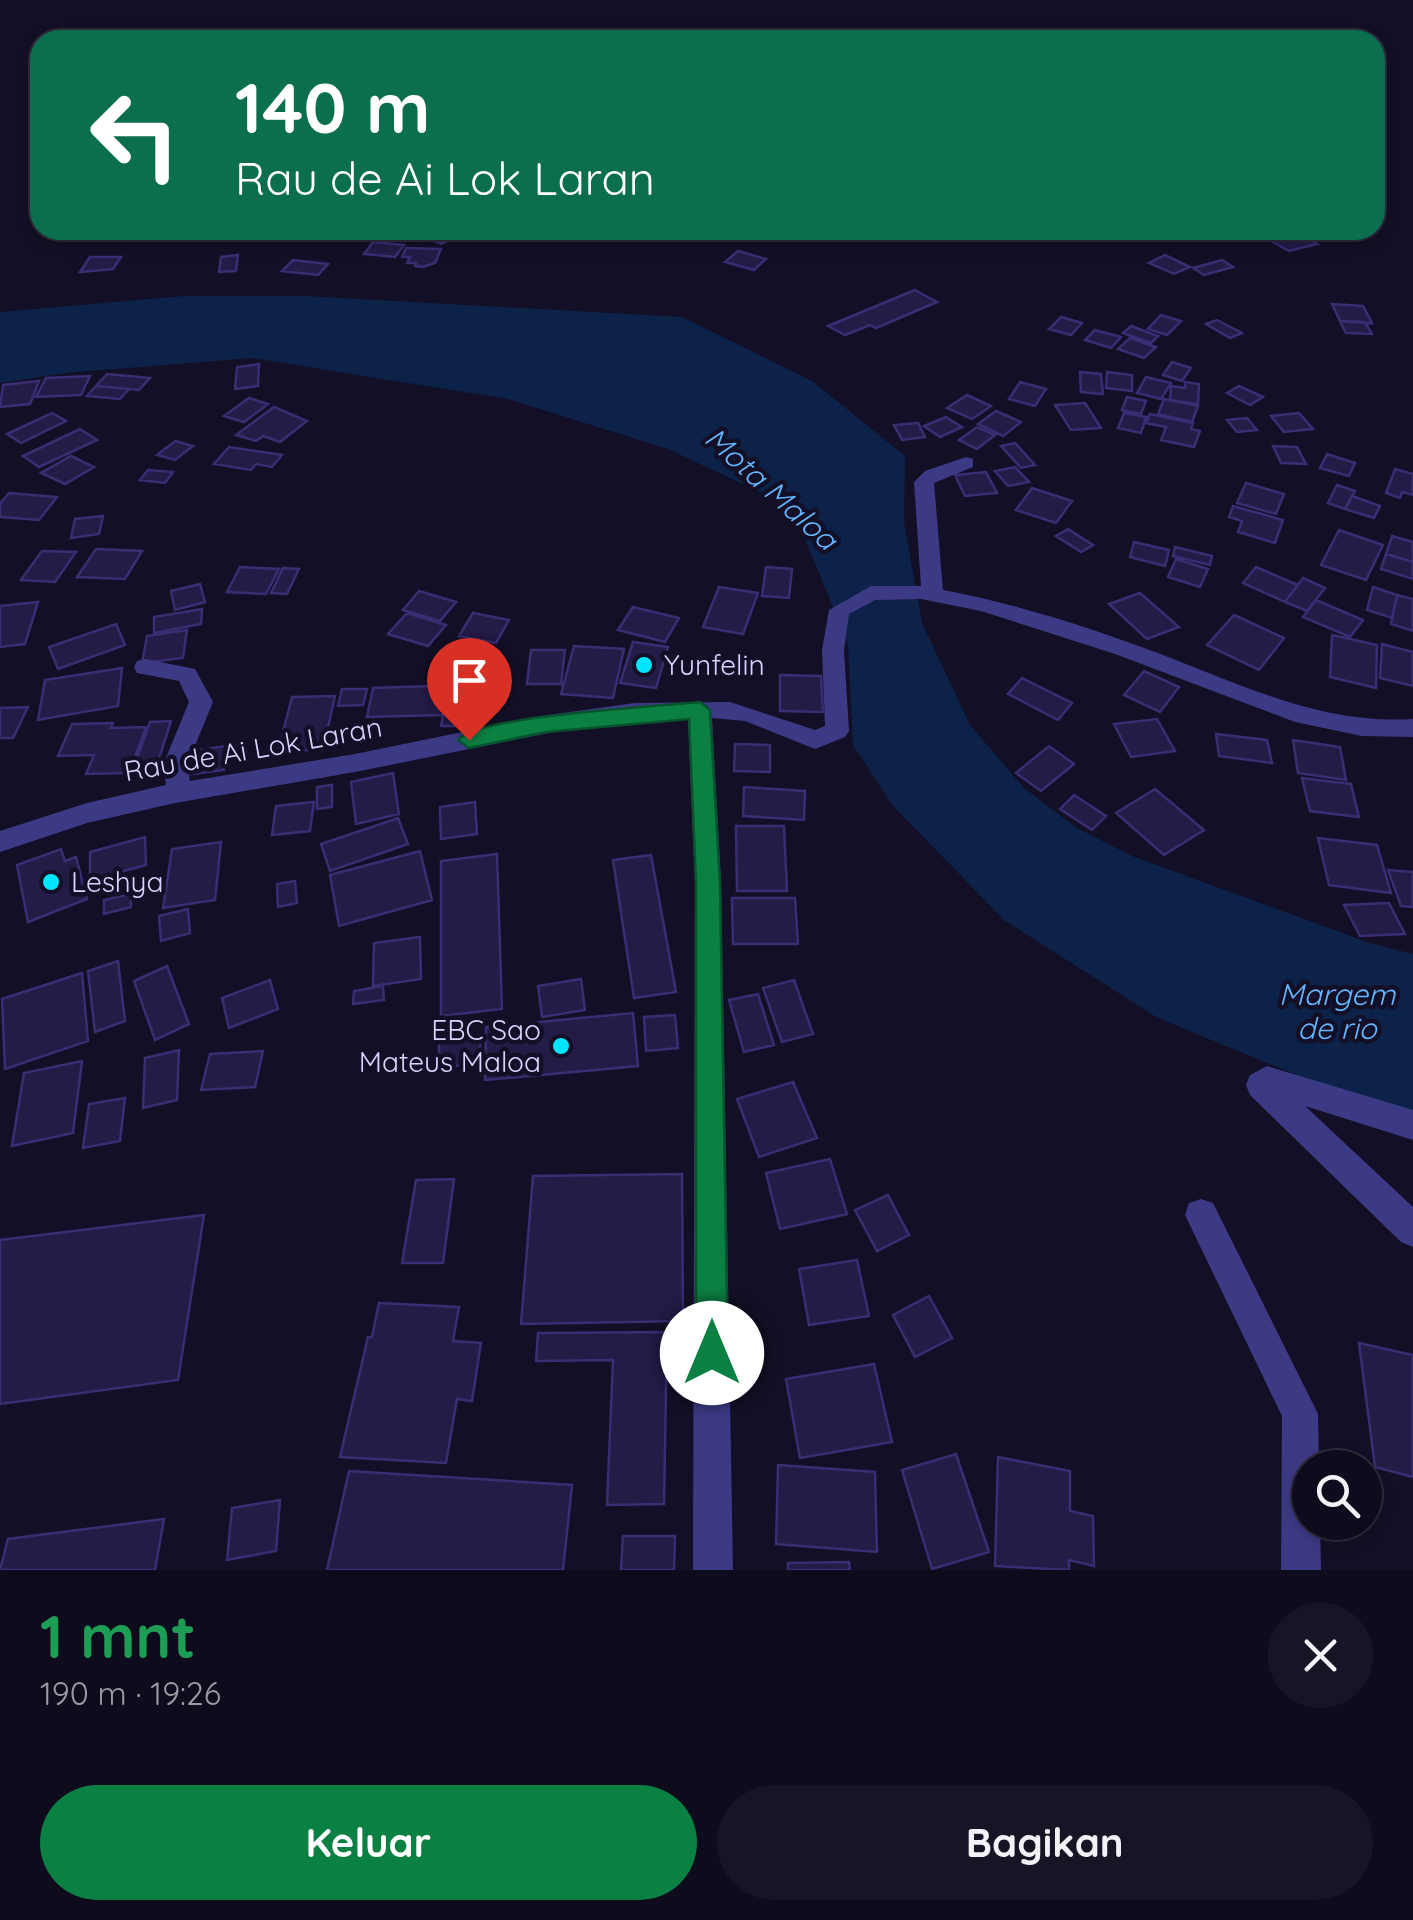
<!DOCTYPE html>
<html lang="id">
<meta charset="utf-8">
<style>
body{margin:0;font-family:Quicksand,sans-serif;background:#171425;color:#f1f3f6;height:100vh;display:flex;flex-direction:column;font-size:38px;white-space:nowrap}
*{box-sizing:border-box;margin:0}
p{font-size:32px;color:#9b9ba3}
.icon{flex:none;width:55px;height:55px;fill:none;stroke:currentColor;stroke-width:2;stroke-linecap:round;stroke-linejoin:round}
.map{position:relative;height:1570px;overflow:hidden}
.panel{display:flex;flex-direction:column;background:#0e0b1c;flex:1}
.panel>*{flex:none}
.banner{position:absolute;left:30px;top:30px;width:1355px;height:210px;border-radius:30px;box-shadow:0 5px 15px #0003,0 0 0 2px #2e2b3b;background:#0b6e4f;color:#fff;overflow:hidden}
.buttons{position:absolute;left:1292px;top:1450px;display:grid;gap:20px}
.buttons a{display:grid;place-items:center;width:90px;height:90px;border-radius:50%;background:#0e0b1c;box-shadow:0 5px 15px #0003,0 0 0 2px #2e2b3b;font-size:50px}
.pin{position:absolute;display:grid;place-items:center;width:85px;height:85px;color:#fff;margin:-102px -42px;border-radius:50% 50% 50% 0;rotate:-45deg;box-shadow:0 0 10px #0007}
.pin .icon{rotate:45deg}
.me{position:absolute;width:110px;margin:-55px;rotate:0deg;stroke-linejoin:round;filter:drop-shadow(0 0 8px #0008)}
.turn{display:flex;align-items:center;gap:35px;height:210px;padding:0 40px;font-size:45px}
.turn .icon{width:130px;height:130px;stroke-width:2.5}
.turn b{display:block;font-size:70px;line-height:85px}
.round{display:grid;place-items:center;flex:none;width:105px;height:105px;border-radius:52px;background:#171425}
.summary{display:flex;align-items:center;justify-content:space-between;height:170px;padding:0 40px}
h1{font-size:60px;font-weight:800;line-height:75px;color:#1e9e55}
.button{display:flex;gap:20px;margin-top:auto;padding:20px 40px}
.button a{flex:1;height:115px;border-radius:60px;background:#0b8043;color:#fff;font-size:40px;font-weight:800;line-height:115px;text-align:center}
.button a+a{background:#171425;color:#f1f3f6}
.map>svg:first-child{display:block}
.water{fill:#0c2248}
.building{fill:#241b47;stroke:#3b2d73;stroke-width:2.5}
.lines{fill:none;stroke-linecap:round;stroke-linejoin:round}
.street{fill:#3d3a85;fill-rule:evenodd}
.route{fill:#0b8043;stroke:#07532c;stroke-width:2.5}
.poi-dot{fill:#00e5ff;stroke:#130f26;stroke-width:4}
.labels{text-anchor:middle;stroke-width:9;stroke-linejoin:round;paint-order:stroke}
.poi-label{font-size:28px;fill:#d9d4ff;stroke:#130f26;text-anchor:start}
.street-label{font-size:28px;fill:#d9d4ff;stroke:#130f26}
.water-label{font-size:30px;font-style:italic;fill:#62b6ff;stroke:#130f26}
</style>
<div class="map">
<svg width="1413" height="1570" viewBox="0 0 1413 1570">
<rect width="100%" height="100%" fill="#130f26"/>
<path class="water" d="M 184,296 L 305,296 L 682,317 L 812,381 L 905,456 L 904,522 L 922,623 L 970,725 L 1024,788 L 1077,828 L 1132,856 L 1370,943 L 1413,954 L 1413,1123 L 1158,1018 L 1004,920 L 894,807 L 853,745 L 848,644 L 792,507 L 668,449 L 508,399 L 252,358 L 66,373 L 0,383 L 0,312 Z"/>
<path class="building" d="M 443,230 L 450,230 L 461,235 L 441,244 L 427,238 Z
M 1300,234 L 1317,244 L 1289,251 L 1271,241 Z
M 373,242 L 404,245 L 395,257 L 364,254 Z
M 406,248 L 441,249 L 435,263 L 423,267 L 415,266 L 416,263 L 407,263 L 410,257 L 402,257 Z
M 738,251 L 766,259 L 754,270 L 725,262 Z
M 238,255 L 236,271 L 219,272 L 221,257 Z
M 1165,255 L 1190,267 L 1174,274 L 1149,263 Z
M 90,257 L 121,257 L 113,269 L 80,272 Z
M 293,260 L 328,264 L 318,275 L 282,271 Z
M 1222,260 L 1233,267 L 1204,275 L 1193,268 Z
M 915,290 L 937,302 L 876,328 L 870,325 L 845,335 L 828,326 Z
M 1332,304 L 1363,306 L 1372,323 L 1340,321 Z
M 1161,315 L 1181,321 L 1167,335 L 1148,329 Z
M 1061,317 L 1082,323 L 1071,335 L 1049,329 Z
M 1217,320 L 1242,333 L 1230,338 L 1206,324 Z
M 1340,321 L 1365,322 L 1372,334 L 1346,333 Z
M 1131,326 L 1158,336 L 1151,343 L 1123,333 Z
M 1095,330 L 1121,337 L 1111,348 L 1085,340 Z
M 1130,338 L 1156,347 L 1144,358 L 1118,349 Z
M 1172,362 L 1191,368 L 1182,381 L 1163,375 Z
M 259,364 L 258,386 L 235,389 L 237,367 Z
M 1080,372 L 1101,374 L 1103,394 L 1081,392 Z
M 1107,372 L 1132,375 L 1132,391 L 1106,388 Z
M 107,374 L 150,378 L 139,390 L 96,386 Z
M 90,376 L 81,395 L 36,397 L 46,378 Z
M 1146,377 L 1171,383 L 1161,399 L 1137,393 Z
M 39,381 L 30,404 L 0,407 L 3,385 Z
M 1020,382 L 1046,389 L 1035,406 L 1009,399 Z
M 1185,382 L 1199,384 L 1198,404 L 1170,400 L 1171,386 L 1185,388 Z
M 96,386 L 129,389 L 120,399 L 87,396 Z
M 1239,386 L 1263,397 L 1250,405 L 1227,393 Z
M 967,395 L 991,406 L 972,419 L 947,408 Z
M 1127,397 L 1146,401 L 1141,414 L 1122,410 Z
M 249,398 L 268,404 L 244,422 L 224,416 Z
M 1164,399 L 1198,406 L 1192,422 L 1158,414 Z
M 1085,403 L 1101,428 L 1071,430 L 1055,405 Z
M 274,407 L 307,421 L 280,442 L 263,436 L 256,441 L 236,435 Z
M 996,411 L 1021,422 L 1003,436 L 978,424 Z
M 52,413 L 66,421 L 21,443 L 7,434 Z
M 1124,413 L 1146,417 L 1141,433 L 1118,428 Z
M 1299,413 L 1313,429 L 1284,432 L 1271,416 Z
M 1150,414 L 1193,423 L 1191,429 L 1200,431 L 1194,447 L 1161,440 L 1166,427 L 1146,423 Z
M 946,417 L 962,427 L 940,437 L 924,426 Z
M 1247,418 L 1257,430 L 1237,432 L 1227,420 Z
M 918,423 L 925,437 L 902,440 L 894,425 Z
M 977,427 L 995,435 L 977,449 L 959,440 Z
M 80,429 L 97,440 L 39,467 L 23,456 Z
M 175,441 L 193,446 L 175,460 L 157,455 Z
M 1015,443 L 1035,465 L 1021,468 L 1001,446 Z
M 1273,446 L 1297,447 L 1306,464 L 1281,463 Z
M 229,447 L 282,455 L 272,467 L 256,464 L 251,470 L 214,464 Z
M 1327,454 L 1355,463 L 1349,476 L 1320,468 Z
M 71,456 L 94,467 L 65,484 L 41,473 Z
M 1015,467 L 1029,482 L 1008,486 L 995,471 Z
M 1395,469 L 1413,474 L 1413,495 L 1402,492 L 1400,498 L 1386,493 Z
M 148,470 L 173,472 L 165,483 L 140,480 Z
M 986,472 L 997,493 L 965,496 L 955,475 Z
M 1246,483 L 1284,494 L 1276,514 L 1237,503 Z
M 1337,485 L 1355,491 L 1345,509 L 1328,503 Z
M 1032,488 L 1072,501 L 1056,523 L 1016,510 Z
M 9,493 L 57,497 L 39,520 L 0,517 L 0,504 Z
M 1352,496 L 1380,506 L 1374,518 L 1345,509 Z
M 1233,506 L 1283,520 L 1275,543 L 1238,532 L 1242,521 L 1229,517 Z
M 103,516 L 99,534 L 71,538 L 75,519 Z
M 1068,529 L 1093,545 L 1081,552 L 1056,536 Z
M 1339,530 L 1383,545 L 1366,580 L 1321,565 Z
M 1392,536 L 1413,542 L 1413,562 L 1386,554 Z
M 1134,542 L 1169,550 L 1165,566 L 1130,557 Z
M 1175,547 L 1212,556 L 1210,565 L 1173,556 Z
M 96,549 L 142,551 L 125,579 L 77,577 Z
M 42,551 L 76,552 L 55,582 L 21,580 Z
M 1386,554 L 1413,562 L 1413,579 L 1381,569 Z
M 1176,559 L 1208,569 L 1200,587 L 1168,577 Z
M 240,567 L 279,569 L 266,594 L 227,592 Z
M 766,567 L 792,569 L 789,598 L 762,596 Z
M 1256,567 L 1298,585 L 1285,602 L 1243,583 Z
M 283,568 L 299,569 L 287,594 L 271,593 Z
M 1303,578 L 1325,588 L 1307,611 L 1285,602 Z
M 200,584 L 205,602 L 175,610 L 171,591 Z
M 719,587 L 758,593 L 743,634 L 703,627 Z
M 1373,587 L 1397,595 L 1392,618 L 1367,610 Z
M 419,591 L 456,602 L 440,621 L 403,610 Z
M 1140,593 L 1179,627 L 1147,639 L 1109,604 Z
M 1397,595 L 1413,599 L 1413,631 L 1391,624 Z
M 1316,600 L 1363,620 L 1350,637 L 1303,617 Z
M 38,602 L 25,644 L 0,647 L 0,606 Z
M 633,607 L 679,618 L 665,642 L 618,630 Z
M 202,609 L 201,624 L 154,633 L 154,617 Z
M 407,613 L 446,625 L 428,646 L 388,634 Z
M 473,613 L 509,620 L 496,643 L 459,636 Z
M 1234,615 L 1284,638 L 1259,670 L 1207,645 Z
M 116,624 L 125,645 L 58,669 L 49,647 Z
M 187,630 L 183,658 L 142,663 L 147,636 Z
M 1332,635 L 1377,645 L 1376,688 L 1330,677 Z
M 633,642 L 668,647 L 656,688 L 620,683 Z
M 1382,644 L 1413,652 L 1413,686 L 1380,678 Z
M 574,646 L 624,649 L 613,698 L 561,694 Z
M 531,650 L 565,650 L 561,684 L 527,684 Z
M 122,668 L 118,706 L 38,720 L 45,680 Z
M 1144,671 L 1179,687 L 1160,712 L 1124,695 Z
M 780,675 L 821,676 L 823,712 L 780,711 Z
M 1022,678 L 1072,703 L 1058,720 L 1008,694 Z
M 460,685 L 455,726 L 441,726 L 443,715 L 367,717 L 373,688 Z
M 342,689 L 367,689 L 363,705 L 338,706 Z
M 335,696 L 323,750 L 278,751 L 292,697 Z
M 28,707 L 13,738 L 0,738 L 0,708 Z
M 1157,719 L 1175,751 L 1131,757 L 1114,724 Z
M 171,721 L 156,768 L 133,769 L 150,722 Z
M 113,723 L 111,728 L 146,727 L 129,773 L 86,774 L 94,755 L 58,756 L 72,724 Z
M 1216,734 L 1267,740 L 1272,763 L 1219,756 Z
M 1293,740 L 1340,747 L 1346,780 L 1298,773 Z
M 735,744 L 770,745 L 770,772 L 734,771 Z
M 226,746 L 224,770 L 184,775 L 187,752 Z
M 1049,746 L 1074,764 L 1041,791 L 1016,773 Z
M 393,773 L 399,814 L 356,824 L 351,782 Z
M 1302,778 L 1351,784 L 1359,817 L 1310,811 Z
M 332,785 L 332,807 L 317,809 L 317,787 Z
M 744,787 L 805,791 L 804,820 L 743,816 Z
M 1155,789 L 1204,830 L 1164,855 L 1116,813 Z
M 1074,795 L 1106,816 L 1092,830 L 1060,809 Z
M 314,802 L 310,831 L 272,835 L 276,806 Z
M 475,802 L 477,834 L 441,839 L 440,807 Z
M 398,818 L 408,844 L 330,871 L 321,844 Z
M 736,826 L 784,826 L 787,891 L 737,891 Z
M 145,837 L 146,865 L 90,880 L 90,852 Z
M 1318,838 L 1377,845 L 1391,893 L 1329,885 Z
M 221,842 L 215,900 L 163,908 L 172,849 Z
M 61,849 L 65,861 L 76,857 L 87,899 L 28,922 L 17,865 Z
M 420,851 L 432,900 L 339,926 L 330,875 Z
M 497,854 L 502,1009 L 441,1016 L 441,861 Z
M 651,855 L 676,992 L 634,998 L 613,860 Z
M 1388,870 L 1413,872 L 1413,907 L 1401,906 Z
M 295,881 L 297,903 L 278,907 L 277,884 Z
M 131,894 L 131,907 L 104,914 L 104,900 Z
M 732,898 L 795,898 L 798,944 L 733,944 Z
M 1389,903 L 1405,934 L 1360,936 L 1344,905 Z
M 188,909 L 190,933 L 161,941 L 159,916 Z
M 420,937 L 421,979 L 373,986 L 374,943 Z
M 118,961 L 125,1021 L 95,1032 L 88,971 Z
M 167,966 L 189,1024 L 155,1040 L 134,981 Z
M 82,973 L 88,1041 L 5,1069 L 2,999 Z
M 581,979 L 585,1010 L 542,1017 L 538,986 Z
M 270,980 L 278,1009 L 229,1028 L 222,998 Z
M 794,980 L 813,1034 L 782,1042 L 763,988 Z
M 383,986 L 384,1000 L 353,1004 L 354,991 Z
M 758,994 L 774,1045 L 744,1052 L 729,1000 Z
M 633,1013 L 638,1066 L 485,1080 L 486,1027 Z
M 675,1015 L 678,1048 L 646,1051 L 644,1017 Z
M 480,1038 L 481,1063 L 439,1068 L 439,1043 Z
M 179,1050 L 177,1100 L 143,1108 L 145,1058 Z
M 263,1051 L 255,1087 L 201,1090 L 210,1054 Z
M 82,1061 L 73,1133 L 12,1146 L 24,1073 Z
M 793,1082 L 817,1138 L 759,1157 L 737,1099 Z
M 125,1098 L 120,1141 L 83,1148 L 89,1104 Z
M 830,1159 L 847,1214 L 780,1229 L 766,1173 Z
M 682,1174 L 683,1321 L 521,1324 L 533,1176 Z
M 454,1179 L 443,1263 L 402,1263 L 416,1180 Z
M 888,1195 L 909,1235 L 877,1251 L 855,1210 Z
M 204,1215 L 178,1380 L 0,1404 L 0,1240 Z
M 857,1260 L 869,1316 L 809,1325 L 799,1269 Z
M 929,1296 L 952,1338 L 915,1357 L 893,1315 Z
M 379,1303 L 459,1307 L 453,1341 L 481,1343 L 472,1401 L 457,1399 L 446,1463 L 340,1457 L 368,1337 L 372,1337 Z
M 667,1332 L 664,1504 L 607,1505 L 613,1360 L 536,1361 L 538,1333 Z
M 1359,1343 L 1413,1355 L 1413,1477 L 1375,1467 Z
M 874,1364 L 892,1442 L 800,1458 L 786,1379 Z
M 956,1454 L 989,1552 L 932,1569 L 902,1470 Z
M 998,1457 L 1070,1471 L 1070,1511 L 1093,1516 L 1094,1566 L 1069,1560 L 1069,1570 L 995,1566 Z
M 778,1465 L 875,1472 L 877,1552 L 776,1544 Z
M 349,1471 L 572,1485 L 563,1570 L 327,1570 Z
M 280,1500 L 276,1551 L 227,1560 L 232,1508 Z
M 164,1519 L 155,1570 L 0,1570 L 8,1539 Z
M 623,1536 L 675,1536 L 674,1570 L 621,1570 Z
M 849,1562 L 850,1570 L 788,1570 L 788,1563 Z"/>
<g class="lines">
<path class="street" d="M 966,457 L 973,459 L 973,467 L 934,483 L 943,590 C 1018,604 1091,628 1163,655 C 1244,686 1324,725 1413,719 L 1413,737 L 1362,736 L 1295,722 L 1115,654 L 981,611 L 921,599 L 875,600 L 849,614 L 844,650 L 849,731 L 845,737 L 815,749 L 745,721 L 712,718 L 721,882 L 733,1570 L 693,1570 L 695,882 L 688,717 L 588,725 L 355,772 L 175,803 L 87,823 L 0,852 L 0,831 L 87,803 L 166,785 L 163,765 L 189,702 L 179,681 L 137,673 L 134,667 L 137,661 L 145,659 L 195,669 L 213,702 L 187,765 L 190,781 L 355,754 L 541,716 L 635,703 L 730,702 L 815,730 L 825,726 L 822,650 L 829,610 L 871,586 L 921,586 L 914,482 L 925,471 Z
M 1267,1066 L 1413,1110 L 1413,1140 L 1305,1106 L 1413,1207 L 1413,1247 L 1401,1242 L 1250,1095 L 1246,1085 L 1250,1075 Z
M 1201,1199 L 1213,1203 L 1318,1414 L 1319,1468 L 1310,1468 L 1310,1522 L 1320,1522 L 1321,1570 L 1281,1570 L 1282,1416 L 1185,1215 L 1189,1203 Z"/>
</g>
<path class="route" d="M 700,702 L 710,710 L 720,882 L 728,1353 L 724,1365 L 712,1369 L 701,1365 L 696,1353 L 696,882 L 689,719 L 546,732 L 469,748 L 458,740 C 475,716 662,706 700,702 Z"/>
<g class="poi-dot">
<circle cx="644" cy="665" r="10"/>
<circle cx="51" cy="882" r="10"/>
<circle cx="561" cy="1046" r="10"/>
</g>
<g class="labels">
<g class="poi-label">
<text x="664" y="675">Yunfelin</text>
<text x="71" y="892">Leshya</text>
<text x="541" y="1040" text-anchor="end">EBC Sao<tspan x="541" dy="32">Mateus Maloa</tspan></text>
</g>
<g class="street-label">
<text transform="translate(253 749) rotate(-10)" y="10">Rau de Ai Lok Laran</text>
</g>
<g class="water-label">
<text transform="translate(771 489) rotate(42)" y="10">Mota Maloa</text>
<text x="1337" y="1005">Margem<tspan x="1337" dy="34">de rio</tspan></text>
</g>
</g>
</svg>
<div class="buttons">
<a><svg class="icon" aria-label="search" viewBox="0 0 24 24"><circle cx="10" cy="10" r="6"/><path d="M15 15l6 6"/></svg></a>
</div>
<div class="pin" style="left:469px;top:740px;background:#d93025"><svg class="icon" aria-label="arrive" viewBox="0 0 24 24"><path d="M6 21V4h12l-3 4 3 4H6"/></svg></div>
<svg class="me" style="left:712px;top:1353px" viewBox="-20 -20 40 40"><circle r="19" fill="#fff"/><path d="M0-13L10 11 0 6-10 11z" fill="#0b8043"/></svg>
<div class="banner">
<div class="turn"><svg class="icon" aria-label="left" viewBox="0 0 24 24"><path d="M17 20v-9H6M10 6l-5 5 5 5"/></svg><div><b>140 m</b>Rau de Ai Lok Laran</div></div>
</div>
</div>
<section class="panel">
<div class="summary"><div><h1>1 mnt</h1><p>190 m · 19:26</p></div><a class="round"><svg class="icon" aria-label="close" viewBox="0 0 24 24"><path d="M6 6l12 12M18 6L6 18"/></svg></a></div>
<div class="button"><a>Keluar</a><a>Bagikan</a></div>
</section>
